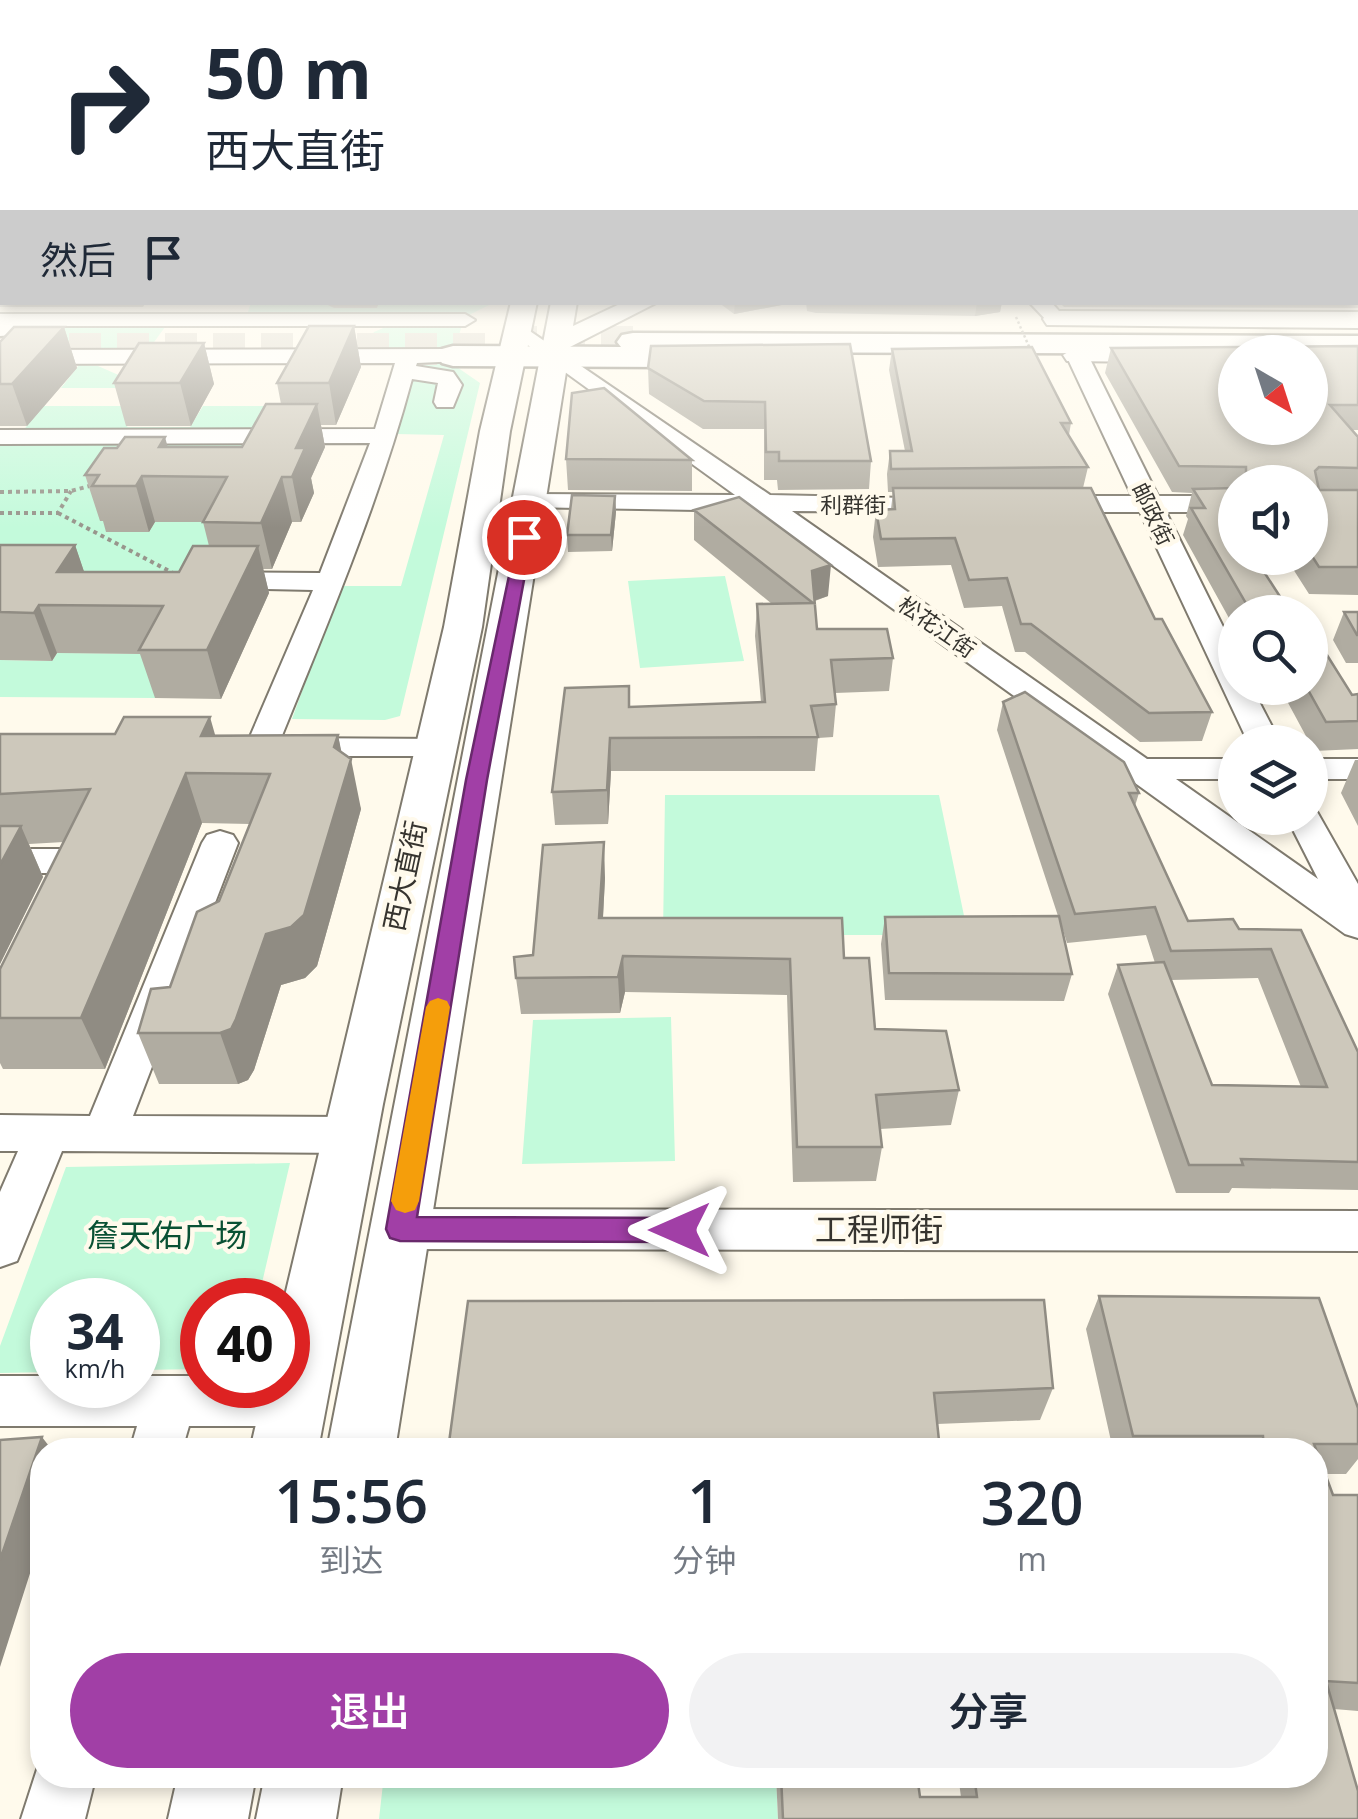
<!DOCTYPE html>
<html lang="zh">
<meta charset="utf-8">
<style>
body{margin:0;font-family:"Open Sans","Noto Sans SC",sans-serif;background:#f2f2f3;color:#1f2937;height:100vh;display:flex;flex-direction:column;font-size:38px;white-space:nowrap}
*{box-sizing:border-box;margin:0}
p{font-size:32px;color:#747a83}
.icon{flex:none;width:55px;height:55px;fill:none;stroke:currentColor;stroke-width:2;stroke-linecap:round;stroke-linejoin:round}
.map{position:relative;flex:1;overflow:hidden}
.panel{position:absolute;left:30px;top:1438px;width:1298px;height:350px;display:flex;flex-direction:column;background:#fff;border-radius:40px;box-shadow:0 5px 15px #0003}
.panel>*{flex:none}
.top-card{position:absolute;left:0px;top:0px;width:1360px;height:305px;box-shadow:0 5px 15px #0003;background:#fff;color:#1f2937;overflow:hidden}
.needle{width:65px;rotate:141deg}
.fabs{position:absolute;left:1218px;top:335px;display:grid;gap:20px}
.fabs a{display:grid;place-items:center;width:110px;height:110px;border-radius:50%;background:#fff;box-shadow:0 5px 15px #0003;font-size:50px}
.speed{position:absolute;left:30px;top:1278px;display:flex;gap:20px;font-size:50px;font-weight:700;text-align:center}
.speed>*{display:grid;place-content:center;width:130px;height:130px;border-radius:50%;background:#fff;box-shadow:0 5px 15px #0003;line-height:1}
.speed small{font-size:25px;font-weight:400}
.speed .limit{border:15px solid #d22;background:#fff;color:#111}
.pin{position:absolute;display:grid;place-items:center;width:85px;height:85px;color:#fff;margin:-42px;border:5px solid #fff;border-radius:50%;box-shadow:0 2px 10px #0007}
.me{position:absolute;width:110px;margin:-55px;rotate:270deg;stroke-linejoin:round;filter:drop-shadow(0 0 8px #0008)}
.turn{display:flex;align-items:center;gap:35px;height:210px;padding:0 40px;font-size:45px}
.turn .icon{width:130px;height:130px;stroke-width:2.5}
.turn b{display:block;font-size:70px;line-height:85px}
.then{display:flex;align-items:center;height:95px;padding:0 40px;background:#0003;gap:20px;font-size:38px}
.eta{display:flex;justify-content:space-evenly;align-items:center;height:170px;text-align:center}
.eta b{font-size:60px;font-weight:600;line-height:70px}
.action{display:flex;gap:20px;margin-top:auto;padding:20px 40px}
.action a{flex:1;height:115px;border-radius:60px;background:#a13fa6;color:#fff;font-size:40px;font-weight:600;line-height:115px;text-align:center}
.action a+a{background:#f2f2f3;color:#1f2937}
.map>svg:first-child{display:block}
.green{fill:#c3fadb}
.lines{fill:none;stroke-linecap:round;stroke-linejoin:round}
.highway-tunnel{stroke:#d7d2c6;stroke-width:32;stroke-dasharray:32 16;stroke-linecap:butt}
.minor-casing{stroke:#7f7a6e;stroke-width:4}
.major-casing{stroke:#7f7a6e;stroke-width:4}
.highway-casing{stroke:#7f7a6e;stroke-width:5}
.path{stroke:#98958c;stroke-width:4;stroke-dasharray:4 4;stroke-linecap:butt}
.minor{fill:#fff;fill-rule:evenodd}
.major{fill:#fff;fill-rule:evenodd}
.highway{fill:#fff;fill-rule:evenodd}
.path-bridge{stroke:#98958c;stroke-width:2.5;stroke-dasharray:2.5 2.5;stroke-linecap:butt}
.wall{fill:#b0aca1;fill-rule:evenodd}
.shaded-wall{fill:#908c83}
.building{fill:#cdc8bb;stroke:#908c83;stroke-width:2.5;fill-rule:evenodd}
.route{fill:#a13fa6;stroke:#69296c;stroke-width:2.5}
.slow{fill:#f59e0b}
.labels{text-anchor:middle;stroke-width:9;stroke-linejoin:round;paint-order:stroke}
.far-street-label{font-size:22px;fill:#36342f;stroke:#fffaec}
.street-label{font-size:28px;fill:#36342f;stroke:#fffaec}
.near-street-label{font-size:32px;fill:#36342f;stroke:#fffaec}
.near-park-label{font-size:32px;fill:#095134;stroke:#fffaec}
</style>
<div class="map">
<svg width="1358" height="1819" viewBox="0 0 1358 1819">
<rect width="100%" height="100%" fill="#fffaec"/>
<path class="green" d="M 251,302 L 493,303 L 467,316 L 253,315 L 248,312 Z
M 44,323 L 168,323 L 146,353 L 17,353 Z
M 395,323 L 462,325 L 454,352 L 381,354 L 371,348 L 368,341 L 374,332 Z
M 423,362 L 451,363 L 480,383 L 400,716 L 385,720 L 292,719 L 340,586 L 401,586 L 444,435 L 395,434 L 414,367 Z
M 79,365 L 98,366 L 148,388 L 61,388 Z
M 43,406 L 140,406 L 127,427 L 190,427 L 203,406 L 301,406 L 288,433 L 22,432 Z
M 280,437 L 113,521 L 149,532 L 155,522 L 224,522 L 211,577 L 0,575 L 0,438 Z
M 725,576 L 744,661 L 640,668 L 628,581 Z
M 57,653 L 177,654 L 155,698 L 0,697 L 0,660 L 52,661 Z
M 665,795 L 939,795 L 968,935 L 663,935 Z
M 671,1017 L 675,1161 L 522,1164 L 533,1020 Z
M 290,1163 L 258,1300 L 202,1300 L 202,1369 L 138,1370 L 138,1300 L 52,1300 L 52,1372 L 0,1373 L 0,1346 L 66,1167 Z
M 384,1775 L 776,1775 L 778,1819 L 379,1819 Z"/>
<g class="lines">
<path class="highway-tunnel" d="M 505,342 L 633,342
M 21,349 L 493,349"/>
<defs>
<path id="minor" d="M 1029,302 L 1051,302 L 1066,319 L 1056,325 L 1049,323 Z
M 0,314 L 465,314 L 475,320 L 465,326 L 0,326 Z
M 518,323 L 770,495 L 952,499 L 956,504 L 943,512 L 792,511 L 1147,759 L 1235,759 L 1235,779 L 1176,779 L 1318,879 L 1287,818 L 1310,818 L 1310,808 L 1316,810 L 1358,884 L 1358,938 L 1345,934 L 757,511 L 521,507 L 517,502 L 530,494 L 735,495 L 511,333 L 508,329 L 511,325 Z
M 453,349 L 461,351 L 464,356 L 461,361 L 417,363 L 416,366 L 453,372 L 462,385 L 453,407 L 437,407 L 434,402 L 438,383 L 412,379 C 379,502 329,620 281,738 L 446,739 L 450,746 L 446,753 L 434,756 L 291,756 L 276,749 L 262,756 L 250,753 L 246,746 L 313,590 L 214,588 L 200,580 L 214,572 L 320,573 L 370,443 L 0,444 L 0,430 L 375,429 L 395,363 L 0,364 L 0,350 Z
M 1077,349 L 1088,355 L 1158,496 L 1235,496 L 1235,512 L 1166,512 L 1235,651 L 1235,688 L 1252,688 L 1280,742 L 1248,742 L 1140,512 L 1048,512 L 1035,504 L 1048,496 L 1132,496 L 1066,355 Z
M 1310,759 L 1358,759 L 1358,779 L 1310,779 Z
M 220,831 L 233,835 L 238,843 L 133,1116 L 349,1117 L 365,1122 L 371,1135 L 365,1148 L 349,1153 L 62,1151 L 17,1261 L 0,1267 L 0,1192 L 18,1151 L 0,1151 L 0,1115 L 90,1116 L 202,843 L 207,835 Z
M 0,849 L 73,849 L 86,852 L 91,861 L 73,897 L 60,901 L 47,897 L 42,888 L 49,873 L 0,873 Z
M 401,1209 L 1358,1211 L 1358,1251 L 401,1249 L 385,1243 L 378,1229 L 385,1215 Z
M 0,1376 L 52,1376 L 52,1385 L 138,1385 L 138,1376 L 202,1376 L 202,1385 L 288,1385 L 288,1376 L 312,1384 L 320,1401 L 312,1418 L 294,1426 L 189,1426 L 182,1450 L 130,1450 L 137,1426 L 0,1426 Z
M 42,1754 L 42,1775 L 96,1775 L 85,1819 L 21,1819 Z"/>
<path id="major" d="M 511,302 L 537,302 L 510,431 L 482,627 L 383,1104 L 318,1450 L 250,1450 L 265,1385 L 288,1385 L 288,1300 L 284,1300 L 444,627 L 480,431 Z
M 551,302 L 577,302 L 573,326 L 624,302 L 658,302 L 570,347 L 395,1450 L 327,1450 Z
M 1056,311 L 1358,312 L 1358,328 L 1047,325 L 1043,319 L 1047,313 Z
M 1077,347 L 1235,347 L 1247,352 L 1235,352 L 1235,363 L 1067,361 L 1063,355 Z
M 178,1775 L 256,1775 L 248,1819 L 168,1819 Z
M 265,1775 L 343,1775 L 336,1819 L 256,1819 Z"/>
<path id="highway" d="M 41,317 L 52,320 L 56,326 L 52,332 L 0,336 L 0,318 Z
M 633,333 L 1358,336 L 1358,354 L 686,352 L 690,357 L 685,364 L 674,367 L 453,366 L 442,363 L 437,356 L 442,349 L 453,346 L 621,347 L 617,342 L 622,335 Z"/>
</defs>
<use href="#minor" class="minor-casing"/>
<use href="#major" class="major-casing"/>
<use href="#highway" class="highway-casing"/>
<path class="path" d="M 0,492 L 71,491 L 93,485
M 0,513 L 58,513 L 71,491
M 58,513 L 175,574"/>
<use href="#minor" class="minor"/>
<use href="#major" class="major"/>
<use href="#highway" class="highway"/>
<path class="path-bridge" d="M 1016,317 L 1031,351"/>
</g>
<path class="wall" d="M 0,273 L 2,273 L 2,302 L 146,302 L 143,307 L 0,307 Z
M 1358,273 L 1358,308 L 1064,307 L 1059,302 L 1358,302 Z
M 322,302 L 379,302 L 377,308 L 334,308 Z
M 718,302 L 797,302 L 734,314 Z
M 806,302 L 1002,302 L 1000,312 L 975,316 L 816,313 L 807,311 Z
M 354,326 L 361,367 L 336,425 L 321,425 L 325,447 L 311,478 L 314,493 L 301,522 L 292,522 L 272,569 L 263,569 L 269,593 L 221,699 L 155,698 L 140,654 L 57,653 L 52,661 L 0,660 L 0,545 L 75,545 L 84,572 L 179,572 L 209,546 L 203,522 L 155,522 L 149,532 L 106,532 L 103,521 L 100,521 L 85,475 L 168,447 L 242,447 L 281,404 L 277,383 Z
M 64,327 L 77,368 L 27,426 L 0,426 L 0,342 Z
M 204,343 L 214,384 L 191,426 L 126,426 L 114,383 Z
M 850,344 L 871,461 L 869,489 L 778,490 L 777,480 L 764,480 L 764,429 L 703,429 L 649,394 L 648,368 Z
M 1358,346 L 1358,430 L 1352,430 L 1358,437 L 1358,595 L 1309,594 L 1286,558 L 1310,558 L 1310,482 L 1235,482 L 1235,558 L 1290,612 L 1235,612 L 1235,629 L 1183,535 L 1188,519 L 1186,516 L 1192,493 L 1172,492 L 1105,373 L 1111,348 Z
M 892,349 L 1071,423 L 1069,435 L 1088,467 L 1083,488 L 1155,619 L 1212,712 L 1202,741 L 1140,742 L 1025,652 L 1015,652 L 1002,606 L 964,608 L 951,565 L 878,567 L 873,537 L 876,510 L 891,509 L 893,492 L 888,492 L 887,474 L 890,451 L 905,451 L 889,370 Z
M 566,459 L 692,460 L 692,491 L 568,490 Z
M 615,496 L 616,512 L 612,551 L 568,552 L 567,535 Z
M 694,510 L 828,596 L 815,601 L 817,629 L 893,658 L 889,691 L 835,693 L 836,704 L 833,737 L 818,738 L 815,771 L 611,771 L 608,824 L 555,825 L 552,792 L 630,707 L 761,702 L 755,636 L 757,604 L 772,604 L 694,540 Z
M 1344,612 L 1358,612 L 1358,663 L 1346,663 L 1333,640 Z
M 1317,655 L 1352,695 L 1358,694 L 1358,749 L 1314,751 L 1280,688 L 1310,688 Z
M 1003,702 L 1139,793 L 1135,806 L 1188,921 L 1239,929 L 1301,930 L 1358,1052 L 1358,1190 L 1232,1188 L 1229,1193 L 1176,1193 L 1108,994 L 1118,965 L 1155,963 L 1146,935 L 1067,943 L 1062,927 L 1072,974 L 1064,1001 L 885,1000 L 881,944 L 885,917 L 1058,916 L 997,730 ZM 1258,978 L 1301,1087 L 1212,1085 L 1171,980 Z
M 0,734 L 338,735 L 341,752 L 361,809 L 317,966 L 305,978 L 281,985 L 254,1070 L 248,1080 L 238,1084 L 159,1084 L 138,1033 L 170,987 L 219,901 L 250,824 L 202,823 L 105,1069 L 3,1069 L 0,1063 L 0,969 L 64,842 L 29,844 L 43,877 L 0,964 Z
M 1355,760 L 1358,760 L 1358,826 L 1341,793 Z
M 605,878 L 603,918 L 844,958 L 875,1029 L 959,1090 L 951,1125 L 880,1129 L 882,1147 L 876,1181 L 793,1182 L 787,995 L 625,992 L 620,1013 L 521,1014 L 516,978 L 533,955 Z
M 1099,1296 L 1358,1408 L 1358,1459 L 1346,1474 L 1325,1474 L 1333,1495 L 1358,1495 L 1358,1711 L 1334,1709 L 1358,1819 L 778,1819 L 776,1775 L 917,1775 L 920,1797 L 961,1797 L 958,1775 L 1315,1775 L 1315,1450 L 1113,1450 L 1086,1329 Z
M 468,1301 L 1053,1388 L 1040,1420 L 937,1424 Z"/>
<path class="shaded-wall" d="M 735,302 L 797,302 L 734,314 Z
M 977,302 L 1002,302 L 1000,312 L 975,316 Z
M 354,326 L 361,367 L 336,425 L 329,383 Z
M 64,327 L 77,368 L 27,426 L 12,384 Z
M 204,343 L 214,384 L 191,426 L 180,383 Z
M 317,404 L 325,447 L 311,478 L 314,493 L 301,522 L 292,477 L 296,448 Z
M 165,437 L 176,477 L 159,447 Z
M 142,476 L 155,522 L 149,532 L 136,486 Z
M 282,477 L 292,522 L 272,569 L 261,523 Z
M 615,496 L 616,512 L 612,551 L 611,535 Z
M 75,545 L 91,592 L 57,572 Z
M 258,546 L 269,593 L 221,699 L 207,650 Z
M 831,565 L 828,596 L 810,602 L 812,571 Z
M 39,605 L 57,653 L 52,661 L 34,613 Z
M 210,717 L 224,766 L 201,736 Z
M 338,735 L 346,774 L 351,759 L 361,809 L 317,966 L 305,978 L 281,985 L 254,1070 L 248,1080 L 238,1084 L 220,1033 L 266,934 Z
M 610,738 L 611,771 L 608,824 L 607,790 Z
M 186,773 L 202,823 L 105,1069 L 81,1018 Z
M 21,826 L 43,877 L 0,964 L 0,865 Z
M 604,842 L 605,878 L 601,954 L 599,918 Z
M 623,956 L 625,992 L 620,1013 L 618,977 Z
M 42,1437 L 52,1450 L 42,1450 L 42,1536 L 0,1667 L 0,1560 Z"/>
<path class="building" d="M 309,326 L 354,326 L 329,383 L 277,383 Z
M 14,327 L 64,327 L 12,384 L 0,384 L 0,342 Z
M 139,343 L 204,343 L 180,383 L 114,383 Z
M 850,344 L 871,461 L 779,461 L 779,452 L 766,452 L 765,402 L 704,401 L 648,368 L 651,346 Z
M 1358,346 L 1358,405 L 1330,405 L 1358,437 L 1358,468 L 1319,467 L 1315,471 L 1319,490 L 1358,490 L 1358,567 L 1319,567 L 1310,553 L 1310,482 L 1246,482 L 1246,467 L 1179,466 L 1111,348 ZM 1235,352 L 1310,352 L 1310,428 L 1235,428 Z
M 1032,347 L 1071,423 L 1061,423 L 1088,467 L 891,469 L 890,451 L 912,451 L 892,349 Z
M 604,388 L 692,460 L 566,459 L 572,393 Z
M 266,404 L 317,404 L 296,448 L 305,448 L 292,477 L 282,477 L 261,523 L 203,522 L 227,477 L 142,476 L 136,486 L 92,486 L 99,475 L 85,475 L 104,448 L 117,448 L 125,437 L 165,437 L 159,447 L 242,447 Z
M 893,488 L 1091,488 L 1155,619 L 1162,619 L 1212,712 L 1149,713 L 1031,624 L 1021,624 L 1007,578 L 969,580 L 955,538 L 881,539 L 876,510 L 895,509 Z
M 1235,488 L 1235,510 L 1225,510 L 1235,526 L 1235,558 L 1255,558 L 1290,612 L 1251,612 L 1191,508 L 1205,508 L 1193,489 Z
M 572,495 L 615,496 L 611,535 L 567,535 Z
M 739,497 L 831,565 L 812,571 L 817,629 L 887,629 L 893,658 L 831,660 L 836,704 L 811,706 L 818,737 L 610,738 L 607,790 L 552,792 L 565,688 L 629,686 L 629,707 L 765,702 L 757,604 L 813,603 L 694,510 Z
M 0,545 L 75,545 L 57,572 L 179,572 L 193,546 L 258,546 L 207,650 L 139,650 L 163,606 L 39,605 L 34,613 L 0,612 Z
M 1344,612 L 1358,612 L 1358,635 L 1357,635 Z
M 1310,644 L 1317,655 L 1327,655 L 1352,695 L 1358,694 L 1358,721 L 1326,722 L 1307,688 L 1310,688 Z
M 1025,692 L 1124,762 L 1139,793 L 1129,793 L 1188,921 L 1233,919 L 1239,929 L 1301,930 L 1358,1052 L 1358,1162 L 1241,1159 L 1243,1165 L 1189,1165 L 1118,965 L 1164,962 L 1212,1085 L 1327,1087 L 1271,949 L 1171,951 L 1155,907 L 1075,914 L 1003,702 Z
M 124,717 L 210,717 L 201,736 L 338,735 L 334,747 L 351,759 L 304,915 L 291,927 L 266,934 L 236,1019 L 231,1029 L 220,1033 L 138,1033 L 151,989 L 170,987 L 197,912 L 219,901 L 270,774 L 186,773 L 81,1018 L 0,1018 L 0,969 L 90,789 L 0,794 L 0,734 L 115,734 Z
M 0,826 L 21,826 L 0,865 Z
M 604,842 L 599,918 L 842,918 L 844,958 L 869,958 L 875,1029 L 946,1031 L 959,1090 L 876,1095 L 882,1147 L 797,1147 L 790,959 L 623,956 L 618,977 L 516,978 L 514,957 L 533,955 L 543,845 Z
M 1059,916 L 1072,974 L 889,973 L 885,917 Z
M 1099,1296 L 1319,1298 L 1358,1408 L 1358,1444 L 1314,1444 L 1333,1495 L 1358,1495 L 1358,1683 L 1326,1681 L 1358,1791 L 1358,1819 L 783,1819 L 781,1775 L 917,1775 L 920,1797 L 977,1797 L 974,1775 L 1315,1775 L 1315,1450 L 1264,1450 L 1263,1436 L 1133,1436 Z
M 1044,1300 L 1053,1388 L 934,1393 L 940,1450 L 448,1450 L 468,1301 Z
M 42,1437 L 0,1560 L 0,1440 Z"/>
<linearGradient id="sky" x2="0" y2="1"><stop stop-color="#7ab8d8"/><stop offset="0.52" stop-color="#fffdf6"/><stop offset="1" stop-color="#fffdf6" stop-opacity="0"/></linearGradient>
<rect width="1358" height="528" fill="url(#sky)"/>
<path class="route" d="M 518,533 L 532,537 L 487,780 L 417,1217 L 680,1218 L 690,1221 L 694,1230 L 690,1238 L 680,1242 L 400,1241 L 390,1238 L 386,1229 L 466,780 Z"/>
<path class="slow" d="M 438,998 L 447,1001 L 450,1007 L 419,1201 L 415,1210 L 405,1213 L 396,1210 L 391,1201 L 426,1007 L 430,1001 Z"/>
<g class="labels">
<g class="far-street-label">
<text x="853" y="513">利群街</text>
<text transform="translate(1153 514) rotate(64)" y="8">邮政街</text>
<text transform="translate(937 627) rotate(35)" y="8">松花江街</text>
</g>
<g class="street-label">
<text transform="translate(405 876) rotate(-78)" y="10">西大直街</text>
</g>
<g class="near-street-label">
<text x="879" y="1241">工程师街</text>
</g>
<g class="near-park-label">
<text x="167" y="1247">詹天佑广场</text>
</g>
</g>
</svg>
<div class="fabs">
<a><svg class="needle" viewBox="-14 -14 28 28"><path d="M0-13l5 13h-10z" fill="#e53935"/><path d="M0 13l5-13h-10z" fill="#747a83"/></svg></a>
<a><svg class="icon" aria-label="sound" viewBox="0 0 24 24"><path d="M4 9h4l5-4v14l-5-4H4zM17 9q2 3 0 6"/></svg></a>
<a><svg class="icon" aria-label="search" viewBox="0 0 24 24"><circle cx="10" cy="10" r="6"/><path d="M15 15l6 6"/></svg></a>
<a><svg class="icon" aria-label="layers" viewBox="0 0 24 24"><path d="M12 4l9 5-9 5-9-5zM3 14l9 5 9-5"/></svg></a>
</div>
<div class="speed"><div>34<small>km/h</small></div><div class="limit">40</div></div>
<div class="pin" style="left:524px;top:537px;background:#d93025"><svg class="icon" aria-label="arrive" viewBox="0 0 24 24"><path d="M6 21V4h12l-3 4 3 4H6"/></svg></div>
<svg class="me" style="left:680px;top:1230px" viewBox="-20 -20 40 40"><path d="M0-17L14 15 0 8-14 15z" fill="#a13fa6" stroke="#fff" stroke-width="4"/></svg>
<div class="top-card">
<div class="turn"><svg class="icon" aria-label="right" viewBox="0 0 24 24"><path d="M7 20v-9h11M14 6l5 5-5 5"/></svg><div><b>50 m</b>西大直街</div></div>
<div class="then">然后<svg class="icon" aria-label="arrive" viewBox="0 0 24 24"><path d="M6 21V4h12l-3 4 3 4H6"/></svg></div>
</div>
<section class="panel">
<div class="eta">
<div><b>15:56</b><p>到达</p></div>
<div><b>1</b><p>分钟</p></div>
<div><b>320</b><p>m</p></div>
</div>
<div class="action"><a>退出</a><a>分享</a></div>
</section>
</div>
